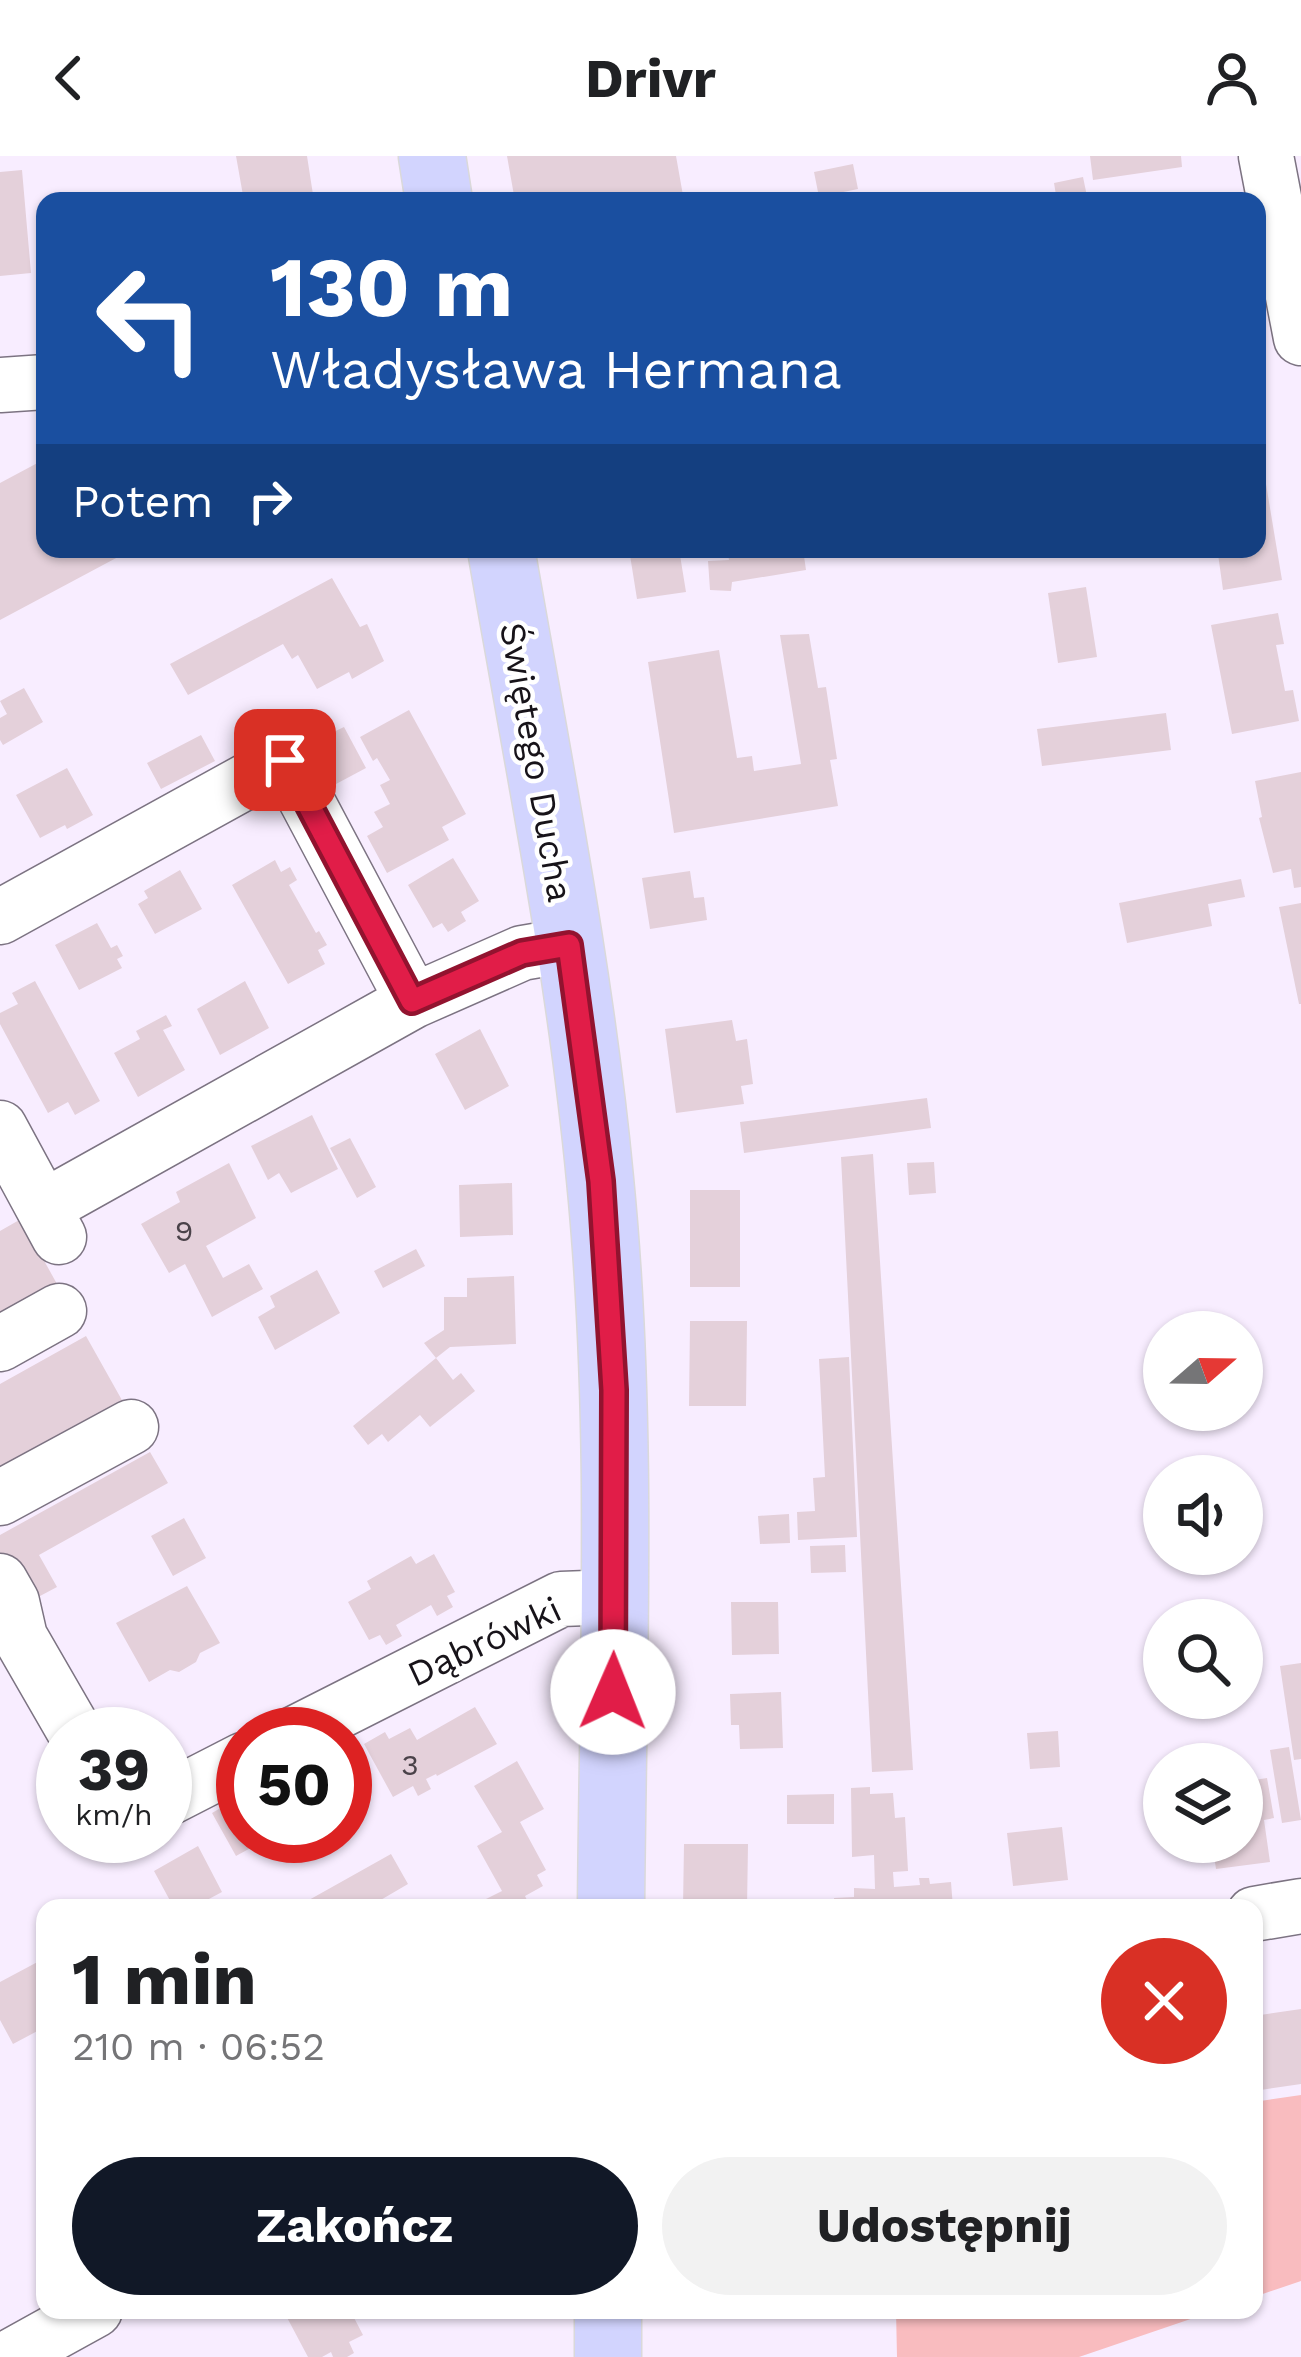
<!DOCTYPE html>
<html lang="pl">
<meta charset="utf-8">
<style>
body{margin:0;font-family:"Work Sans",sans-serif;background:#f2f2f2;color:#202124;height:100vh;display:flex;flex-direction:column;font-size:45px;white-space:nowrap}
*{box-sizing:border-box;margin:0}
p{font-size:39px;color:#757577}
.icon{flex:none;width:66px;height:66px;fill:none;stroke:currentColor;stroke-width:2;stroke-linecap:round;stroke-linejoin:round}
.map{position:relative;flex:1;overflow:hidden}
.side{position:absolute;left:36px;top:1743px;width:1227px;height:420px;display:flex;flex-direction:column;background:#fff;border-radius:24px;box-shadow:0 3px 9px #0004}
.side>*{flex:none}
.guide{position:absolute;left:36px;top:36px;width:1230px;height:366px;border-radius:24px;box-shadow:0 3px 9px #0004;background:#1a4fa0;color:#fff;overflow:hidden}
.needle{width:78px;rotate:70deg}
.fabs{position:absolute;left:1143px;top:1155px;display:grid;gap:24px}
.fabs a{display:grid;place-items:center;width:120px;height:120px;border-radius:50%;background:#fff;box-shadow:0 3px 9px #0004;font-size:60px}
.speed{position:absolute;left:36px;top:1551px;display:flex;gap:24px;font-size:60px;font-weight:700;text-align:center}
.speed>*{display:grid;place-content:center;width:156px;height:156px;border-radius:50%;background:#fff;box-shadow:0 3px 9px #0004;line-height:1}
.speed small{font-size:30px;font-weight:400}
.speed .limit{border:18px solid #d22;background:#fff;color:#111}
.pin{position:absolute;display:grid;place-items:center;width:102px;height:102px;color:#fff;margin:-51px;border-radius:24px;box-shadow:0 6px 18px #0006}
.me{position:absolute;width:132px;margin:-66px;rotate:1deg;stroke-linejoin:round;filter:drop-shadow(0 0 9px #0008)}
.turn{display:flex;align-items:center;gap:42px;height:252px;padding:0 36px;font-size:54px}
.turn .icon{width:156px;height:156px;stroke-width:2.5}
.turn b{display:block;font-size:84px;line-height:102px}
.then{display:flex;align-items:center;height:114px;padding:0 36px;background:#0003;gap:24px;font-size:45px}
.round{display:grid;place-items:center;flex:none;width:126px;height:126px;border-radius:63px;background:#f2f2f2}
.headline{display:flex;align-items:center;justify-content:space-between;height:204px;padding:0 36px}
h1{font-size:72px;font-weight:700;line-height:90px}
.action{display:flex;gap:24px;margin-top:auto;padding:24px 36px}
.action a{flex:1;height:138px;border-radius:72px;background:#111827;color:#fff;font-size:48px;font-weight:700;line-height:138px;text-align:center}
.action a+a{background:#f2f2f2;color:#202124}
header{display:flex;justify-content:space-between;align-items:center;height:156px;padding:0 36px;background:#fff;font-size:54px;font-weight:700}
.map>svg:first-child{display:block}
.green{fill:#f9bcbf}
.building{fill:#e4d0da}
.lines{fill:none;stroke-linecap:round;stroke-linejoin:round}
.minor-casing{stroke:#7c7382;stroke-width:57}
.major-casing{stroke:#dad9da;stroke-width:69}
.minor{stroke:#fff;stroke-width:54}
.major{stroke:#d2d4fe;stroke-width:66}
.route-casing{stroke:#92132f;stroke-width:30}
.route{stroke:#e11d48;stroke-width:21}
.labels{text-anchor:middle;stroke-width:9;stroke-linejoin:round;paint-order:stroke}
.number-label{font-size:30px;fill:#4a4249}
.street-label{font-size:36px;fill:#171319;stroke:#fff}
</style>
<header><svg class="icon" aria-label="back" viewBox="0 0 24 24"><path d="M15 5l-7 7 7 7"/></svg>Drivr<svg class="icon" aria-label="person" viewBox="0 0 24 24"><circle cx="12" cy="8" r="4"/><path d="M4 21q1-7 8-7t8 7"/></svg></header>
<div class="map">
<svg width="1301" height="2201" viewBox="0 0 1301 2201">
<rect width="100%" height="100%" fill="#f8edff"/>
<path class="green" d="M 1301,1939 L 1301,2125 L 1254,2141 L 1254,1946 Z
M 896,2154 L 1217,2154 L 1079,2201 L 897,2201 Z"/>
<path class="building" d="M 236,0 L 307,0 L 314,45 L 244,45 Z
M 507,0 L 676,0 L 684,45 L 515,45 Z
M 1090,0 L 1181,0 L 1182,11 L 1093,24 Z
M 853,8 L 858,33 L 819,41 L 814,16 Z
M 22,14 L 31,117 L 0,120 L 0,16 Z
M 1083,21 L 1088,45 L 1057,45 L 1054,27 Z
M 45,303 L 45,393 L 133,393 L 0,464 L 0,327 Z
M 1265,322 L 1282,424 L 1223,434 L 1218,398 L 1227,397 L 1226,393 L 1257,393 L 1257,324 Z
M 629,393 L 679,393 L 686,436 L 637,443 Z
M 727,393 L 803,393 L 806,414 L 732,426 L 731,435 L 710,434 L 708,405 L 729,404 Z
M 1072,393 L 1108,393 L 1108,396 L 1073,401 Z
M 332,422 L 360,471 L 367,468 L 384,505 L 352,523 L 349,516 L 317,533 L 298,499 L 292,503 L 283,488 L 188,539 L 170,508 Z
M 1086,431 L 1097,501 L 1058,507 L 1048,437 Z
M 1278,457 L 1284,488 L 1276,489 L 1285,535 L 1293,534 L 1299,565 L 1232,578 L 1211,469 Z
M 809,478 L 818,532 L 826,531 L 837,603 L 830,604 L 838,650 L 674,677 L 648,506 L 719,494 L 737,602 L 752,600 L 754,615 L 801,608 L 780,479 Z
M 24,532 L 43,566 L 3,589 L 0,584 L 0,562 L 7,558 L 0,545 Z
M 409,554 L 466,658 L 442,671 L 449,684 L 387,717 L 367,680 L 383,671 L 374,656 L 390,648 L 380,629 L 390,624 L 377,602 L 373,605 L 360,581 Z
M 1166,557 L 1171,594 L 1042,610 L 1037,573 Z
M 344,571 L 366,612 L 336,628 L 318,595 L 323,581 Z
M 201,579 L 215,605 L 161,633 L 147,607 Z
M 67,612 L 93,659 L 67,673 L 65,669 L 40,682 L 16,639 Z
M 1301,616 L 1301,731 L 1294,732 L 1291,713 L 1273,717 L 1259,662 L 1262,661 L 1255,625 Z
M 453,702 L 479,745 L 461,756 L 466,765 L 448,776 L 442,767 L 433,772 L 408,729 Z
M 275,704 L 281,716 L 290,711 L 297,724 L 289,729 L 316,777 L 319,775 L 327,789 L 318,794 L 325,808 L 288,828 L 232,729 Z
M 180,714 L 202,753 L 155,778 L 138,748 L 148,742 L 144,735 Z
M 690,715 L 694,742 L 704,741 L 707,764 L 650,773 L 642,722 Z
M 1241,723 L 1245,741 L 1208,748 L 1212,770 L 1127,787 L 1119,747 Z
M 1301,747 L 1301,848 L 1299,848 L 1279,751 Z
M 97,767 L 111,792 L 117,789 L 123,800 L 117,803 L 122,812 L 79,834 L 55,789 Z
M 35,825 L 100,945 L 75,959 L 68,946 L 48,957 L 0,868 L 0,857 L 18,848 L 12,837 Z
M 245,825 L 269,872 L 220,899 L 197,853 Z
M 166,859 L 172,870 L 163,874 L 185,914 L 138,941 L 114,897 L 140,883 L 136,875 Z
M 732,864 L 736,885 L 747,883 L 753,928 L 741,930 L 744,948 L 676,957 L 665,873 Z
M 480,873 L 509,930 L 465,954 L 435,898 Z
M 927,942 L 931,972 L 744,997 L 740,966 Z
M 312,959 L 338,1013 L 291,1037 L 279,1017 L 268,1024 L 251,990 Z
M 350,982 L 376,1031 L 357,1042 L 330,992 Z
M 873,998 L 913,1614 L 872,1616 L 841,1001 Z
M 934,1006 L 936,1037 L 909,1039 L 907,1007 Z
M 229,1007 L 256,1062 L 206,1090 L 223,1122 L 249,1108 L 263,1133 L 212,1161 L 185,1108 L 169,1117 L 141,1068 L 180,1046 L 176,1036 Z
M 512,1027 L 513,1079 L 460,1081 L 459,1029 Z
M 690,1034 L 740,1034 L 740,1131 L 690,1131 Z
M 21,1063 L 57,1128 L 0,1160 L 0,1075 Z
M 416,1093 L 425,1110 L 383,1132 L 374,1115 Z
M 317,1114 L 340,1157 L 275,1194 L 258,1161 L 275,1151 L 270,1140 Z
M 514,1120 L 516,1188 L 450,1191 L 436,1202 L 424,1187 L 444,1174 L 444,1141 L 467,1141 L 467,1122 Z
M 690,1165 L 747,1165 L 746,1250 L 689,1250 Z
M 86,1180 L 123,1246 L 0,1311 L 0,1228 Z
M 849,1201 L 857,1381 L 798,1384 L 797,1356 L 815,1355 L 813,1322 L 825,1321 L 819,1203 Z
M 436,1202 L 453,1224 L 461,1217 L 475,1235 L 430,1271 L 420,1259 L 388,1286 L 382,1278 L 368,1289 L 353,1270 Z
M 150,1296 L 168,1327 L 39,1399 L 57,1431 L 25,1448 L 0,1402 L 0,1379 Z
M 789,1358 L 790,1387 L 760,1388 L 758,1360 Z
M 184,1362 L 206,1402 L 173,1420 L 151,1380 Z
M 845,1389 L 846,1416 L 811,1417 L 810,1390 Z
M 434,1398 L 455,1436 L 447,1440 L 453,1451 L 437,1460 L 431,1449 L 396,1469 L 402,1480 L 386,1489 L 380,1479 L 369,1484 L 348,1446 L 371,1433 L 367,1425 L 411,1400 L 416,1408 Z
M 187,1430 L 220,1487 L 200,1497 L 196,1506 L 179,1516 L 170,1514 L 149,1526 L 116,1467 Z
M 731,1446 L 778,1446 L 779,1498 L 732,1499 Z
M 1301,1507 L 1301,1603 L 1294,1604 L 1280,1510 Z
M 781,1536 L 783,1592 L 740,1593 L 739,1569 L 731,1569 L 730,1538 Z
M 475,1551 L 497,1588 L 437,1620 L 436,1618 L 426,1623 L 431,1633 L 418,1640 L 413,1630 L 393,1641 L 364,1588 L 385,1576 L 389,1583 L 410,1572 L 417,1584 Z
M 1058,1575 L 1060,1611 L 1030,1613 L 1027,1577 Z
M 1289,1591 L 1301,1664 L 1282,1667 L 1270,1594 Z
M 517,1605 L 544,1653 L 520,1666 L 546,1714 L 537,1719 L 543,1730 L 525,1740 L 531,1752 L 468,1752 L 502,1735 L 477,1690 L 502,1676 L 474,1630 Z
M 1267,1622 L 1274,1662 L 1264,1664 L 1270,1706 L 1216,1713 L 1212,1686 L 1242,1686 L 1242,1666 L 1246,1666 L 1242,1626 Z
M 870,1631 L 870,1638 L 893,1637 L 895,1662 L 905,1661 L 908,1715 L 893,1716 L 894,1731 L 920,1729 L 919,1722 L 929,1722 L 930,1728 L 951,1726 L 953,1752 L 835,1752 L 834,1742 L 854,1741 L 854,1732 L 875,1733 L 874,1699 L 852,1701 L 851,1632 Z
M 834,1638 L 834,1668 L 787,1668 L 787,1639 Z
M 243,1639 L 243,1680 L 272,1680 L 236,1700 L 212,1657 Z
M 1062,1671 L 1068,1724 L 1013,1730 L 1007,1677 Z
M 684,1688 L 748,1688 L 747,1752 L 683,1752 Z
M 198,1690 L 222,1736 L 207,1744 L 210,1752 L 174,1752 L 154,1715 Z
M 391,1698 L 408,1728 L 367,1752 L 289,1752 L 298,1746 L 300,1749 Z
M 45,1802 L 45,1871 L 13,1888 L 0,1864 L 0,1826 Z
M 1301,1853 L 1301,1928 L 1254,1935 L 1254,1860 Z
M 283,2154 L 350,2154 L 363,2179 L 349,2186 L 354,2197 L 347,2201 L 333,2201 L 331,2196 L 322,2201 L 308,2201 Z"/>
<g class="lines">
<defs>
<path id="minor" d="M 1266,0 L 1301,182
M 0,229 L 45,226
M 0,761 L 285,604 L 413,845
M 0,972 L 59,1081
M 44,1051 L 413,845 L 522,797 L 569,789
M 0,1188 L 59,1155
M 0,1342 L 131,1271
M 0,1425 L 12,1446 L 20,1481 L 76,1578
M 294,1578 L 561,1443 L 614,1441
M 165,1644 L 243,1604
M 1254,1758 L 1301,1750
M 10,2201 L 95,2154"/>
<path id="major" d="M 432,0 L 439,45
M 501,393 C 537,602 580,812 600,1023 C 624,1265 613,1509 611,1752
M 608,2201 L 608,2154"/>
</defs>
<use href="#minor" class="minor-casing"/>
<use href="#major" class="major-casing"/>
<use href="#minor" class="minor"/>
<use href="#major" class="major"/>
</g>
<g class="lines">
<defs>
<path id="route" d="M 285,604 L 412,845 L 522,797 L 569,789 L 601,1025 L 614,1234 L 613,1536"/>
</defs>
<use href="#route" class="route-casing"/>
<use href="#route" class="route"/>
</g>
<g class="labels">
<g class="number-label">
<text x="184" y="1085">9</text>
<text x="410" y="1619">3</text>
</g>
<g class="street-label">
<text transform="translate(537 606) rotate(80)" y="13">Świętego Ducha</text>
<text transform="translate(484 1485) rotate(-25)" y="13">Dąbrówki</text>
</g>
</g>
</svg>
<div class="fabs">
<a><svg class="needle" viewBox="-14 -14 28 28"><path d="M0-13l5 13h-10z" fill="#e53935"/><path d="M0 13l5-13h-10z" fill="#757577"/></svg></a>
<a><svg class="icon" aria-label="sound" viewBox="0 0 24 24"><path d="M4 9h4l5-4v14l-5-4H4zM17 9q2 3 0 6"/></svg></a>
<a><svg class="icon" aria-label="search" viewBox="0 0 24 24"><circle cx="10" cy="10" r="6"/><path d="M15 15l6 6"/></svg></a>
<a><svg class="icon" aria-label="layers" viewBox="0 0 24 24"><path d="M12 4l9 5-9 5-9-5zM3 14l9 5 9-5"/></svg></a>
</div>
<div class="speed"><div>39<small>km/h</small></div><div class="limit">50</div></div>
<div class="pin" style="left:285px;top:604px;background:#d93025"><svg class="icon" aria-label="arrive" viewBox="0 0 24 24"><path d="M6 21V4h12l-3 4 3 4H6"/></svg></div>
<svg class="me" style="left:613px;top:1536px" viewBox="-20 -20 40 40"><circle r="19" fill="#fff"/><path d="M0-13L10 11 0 6-10 11z" fill="#e11d48"/></svg>
<div class="guide">
<div class="turn"><svg class="icon" aria-label="left" viewBox="0 0 24 24"><path d="M17 20v-9H6M10 6l-5 5 5 5"/></svg><div><b>130 m</b>Władysława Hermana</div></div>
<div class="then">Potem<svg class="icon" aria-label="right" viewBox="0 0 24 24"><path d="M7 20v-9h11M14 6l5 5-5 5"/></svg></div>
</div>
<section class="side">
<div class="headline"><div><h1>1 min</h1><p>210 m · 06:52</p></div><a class="round" style="background:#d93025;color:#fff"><svg class="icon" aria-label="close" viewBox="0 0 24 24"><path d="M6 6l12 12M18 6L6 18"/></svg></a></div>
<div class="action"><a>Zakończ</a><a>Udostępnij</a></div>
</section>
</div>
